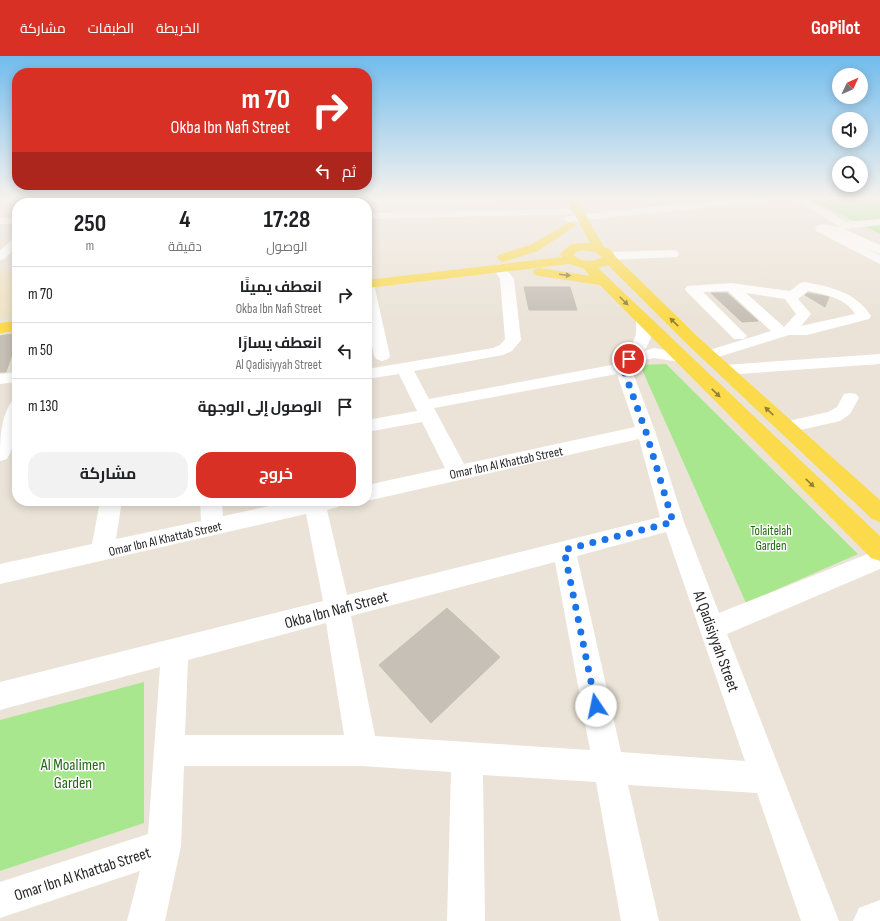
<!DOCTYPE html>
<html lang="ar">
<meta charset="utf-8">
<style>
body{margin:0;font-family:"Sofia Sans Condensed",Cairo,sans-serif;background:#f2f2f2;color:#202124;direction:rtl;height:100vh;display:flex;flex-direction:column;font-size:15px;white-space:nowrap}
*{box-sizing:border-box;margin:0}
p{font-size:13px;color:#757577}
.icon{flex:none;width:22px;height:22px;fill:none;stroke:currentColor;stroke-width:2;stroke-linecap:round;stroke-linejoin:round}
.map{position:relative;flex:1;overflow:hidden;direction:ltr}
.side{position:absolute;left:12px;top:142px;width:360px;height:308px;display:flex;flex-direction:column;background:#fff;border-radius:16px;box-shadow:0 2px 10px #0003;direction:rtl}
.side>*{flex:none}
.top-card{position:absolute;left:12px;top:12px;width:360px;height:122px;border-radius:16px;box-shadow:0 2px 10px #0003;direction:rtl;background:#d93025;color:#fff;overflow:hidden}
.needle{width:26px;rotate:46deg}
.buttons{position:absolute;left:832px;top:12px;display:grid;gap:8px}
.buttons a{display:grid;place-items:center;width:36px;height:36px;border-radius:50%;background:#fff;box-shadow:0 2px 10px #0003;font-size:20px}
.pin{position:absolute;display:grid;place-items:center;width:34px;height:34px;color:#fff;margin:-17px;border:2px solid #fff;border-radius:50%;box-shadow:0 1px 4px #0007}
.me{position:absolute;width:44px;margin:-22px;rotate:349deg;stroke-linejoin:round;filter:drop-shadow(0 0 3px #0008)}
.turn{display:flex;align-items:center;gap:14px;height:84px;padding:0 16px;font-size:18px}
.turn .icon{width:52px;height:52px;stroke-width:2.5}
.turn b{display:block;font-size:28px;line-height:34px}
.then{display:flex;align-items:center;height:38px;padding:0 16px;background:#0003;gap:8px;font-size:15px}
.eta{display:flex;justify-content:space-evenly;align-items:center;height:68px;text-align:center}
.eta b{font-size:24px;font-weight:700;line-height:28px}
.action{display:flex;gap:8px;margin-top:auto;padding:8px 16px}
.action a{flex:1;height:46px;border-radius:16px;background:#d93025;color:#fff;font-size:16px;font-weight:700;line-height:46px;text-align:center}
.action a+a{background:#f2f2f2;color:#202124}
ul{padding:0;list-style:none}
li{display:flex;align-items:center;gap:12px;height:56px;padding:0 16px;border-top:1px solid #e0e0e0}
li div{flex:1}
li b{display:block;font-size:15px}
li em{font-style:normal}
header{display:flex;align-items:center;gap:24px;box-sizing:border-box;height:56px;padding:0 20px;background:#d93025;color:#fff}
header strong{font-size:19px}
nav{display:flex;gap:22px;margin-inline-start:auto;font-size:14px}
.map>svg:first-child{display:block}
.education{fill:#efe3c4}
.green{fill:#a8e78e}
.building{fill:#c6c0b7;stroke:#c6c0b1}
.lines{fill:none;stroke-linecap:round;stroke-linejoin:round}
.minor{fill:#fff;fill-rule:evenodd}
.major{fill:#fbda4c;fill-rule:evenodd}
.oneway{fill:#91803a}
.route{stroke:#1a73e8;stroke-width:7;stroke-dasharray:0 12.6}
.labels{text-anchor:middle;stroke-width:3;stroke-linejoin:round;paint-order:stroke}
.street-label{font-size:13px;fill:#272727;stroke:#fff}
.park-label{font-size:13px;fill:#216813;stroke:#fff}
.near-street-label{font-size:16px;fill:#272727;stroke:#fff}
.near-park-label{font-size:16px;fill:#216813;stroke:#fff}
</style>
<header>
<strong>GoPilot</strong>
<nav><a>الخريطة</a><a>الطبقات</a><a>مشاركة</a></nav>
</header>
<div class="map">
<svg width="880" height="865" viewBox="0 0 880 865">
<rect width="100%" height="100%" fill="#ebe3d7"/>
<path class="education" d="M 17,215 L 17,260 L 0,262 L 0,216 Z"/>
<path class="green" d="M 808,142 L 880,144 L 880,178 Z
M 666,308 L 858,498 L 746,547 L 640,309 Z
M 144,626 L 144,767 L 0,815 L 0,664 Z"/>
<path class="building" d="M 524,231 L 570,231 L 577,254 L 529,254 Z
M 711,237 L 727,237 L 758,265 L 742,266 Z
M 808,237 L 829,241 L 825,251 L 805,239 Z
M 17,277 L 17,284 L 6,316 L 0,316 L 0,280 Z
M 447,552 L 500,601 L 431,667 L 379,609 Z"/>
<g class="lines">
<path class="minor" d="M 86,142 L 493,142 L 488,145 L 325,147 L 56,146 L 61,143 Z
M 736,142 L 768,142 L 763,145 L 568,166 L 563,163 L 568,160 Z
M 793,142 L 805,142 L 846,166 L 880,163 L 880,169 L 844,173 L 880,189 L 880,198 L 864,191 L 880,199 L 880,208 L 816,175 L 815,171 L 821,168 L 840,171 Z
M 567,153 L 571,154 L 572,156 L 571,158 L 367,163 L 367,157 Z
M 0,162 L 17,162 L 17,168 L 0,168 Z
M 17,181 L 17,191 L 4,203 L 0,204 L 0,194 L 13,183 Z
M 673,194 L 677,195 L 679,198 L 677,201 L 609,204 L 603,200 L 609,196 Z
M 499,208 L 503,209 L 514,223 L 521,284 L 512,295 L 503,299 L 414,315 L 429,343 L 617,308 C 629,292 638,287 636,265 L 638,262 L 648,262 C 655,272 651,285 644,295 L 654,292 L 686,298 L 688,301 L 686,304 L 680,306 L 654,302 L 635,306 L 631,312 L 655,375 L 684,466 L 719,557 L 880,493 L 880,513 L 727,578 L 839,865 L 801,865 L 757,737 L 628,729 L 659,865 L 621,865 L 596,726 L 483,719 L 485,865 L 447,865 L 451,716 L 362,710 L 184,710 L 181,790 L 165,865 L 127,865 L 140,815 L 0,862 L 0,826 L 148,778 L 160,611 L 0,654 L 0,626 L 323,545 L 306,458 L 0,528 L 0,508 L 92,488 L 100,445 L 122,445 L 116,483 L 201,465 L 200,445 L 222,445 L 223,460 L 293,445 L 341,445 L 338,451 L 327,454 L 347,539 L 660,461 L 639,383 L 367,445 L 367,429 L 445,412 L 422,366 L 367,376 L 367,364 L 417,355 L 399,318 L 367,323 L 367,313 L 493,292 L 500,289 L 505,283 L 500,223 L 493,212 ZM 617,318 L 635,371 L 464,408 L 434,352 ZM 666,476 L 745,705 L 621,696 L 577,500 ZM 555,506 L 590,694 L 375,680 L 351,560 ZM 326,567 L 344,679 L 185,679 L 188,604 Z
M 367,224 L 372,225 L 374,228 L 390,300 L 388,303 L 382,305 L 376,303 L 374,300 L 367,263 Z
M 805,226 C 831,231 856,236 871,260 L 869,263 L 807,279 L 789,279 L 715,302 L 709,304 L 703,302 L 701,299 L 703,296 L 771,275 L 728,235 L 703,236 L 747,280 L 744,283 L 734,283 L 687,236 L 685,233 L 687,230 L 731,227 L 790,235 L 800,227 ZM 808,235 C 824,238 846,242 855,258 L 801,270 L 811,258 L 798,243 ZM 746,237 L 785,243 L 796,258 L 784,271 Z
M 880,298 L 880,308 L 725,319 L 719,318 L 717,314 L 719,310 L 725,309 Z
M 17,316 L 17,326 L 0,328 L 0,318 Z
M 850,337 L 856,338 L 859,342 L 850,358 L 840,365 L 787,377 L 780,375 L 778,371 L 780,367 L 828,356 L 837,351 L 844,338 Z
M 17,345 C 17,365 18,385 7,403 L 0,405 C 0,384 0,364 11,346 Z
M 880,844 L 880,865 L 853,865 L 859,852 Z"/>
<path class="major" d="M 566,142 L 576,142 L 604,191 L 611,194 L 615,200 L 699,282 L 880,444 L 880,466 L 872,463 L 687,288 L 608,209 L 598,212 L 880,480 L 880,505 L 871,502 L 600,229 L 540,220 L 535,219 L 533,216 L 535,213 L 540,212 L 590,220 L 583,212 L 569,208 L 367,232 L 367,224 L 562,201 L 560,198 L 571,188 L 590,187 ZM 583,194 L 595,196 L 602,201 C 593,207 581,206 573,199 L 578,195 Z
M 570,166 L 574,167 L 576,169 L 574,171 L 538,195 L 503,206 L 497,202 L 498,199 L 530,189 Z
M 17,265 L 17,275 L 0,277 L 0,267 Z"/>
</g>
<defs><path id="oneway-solid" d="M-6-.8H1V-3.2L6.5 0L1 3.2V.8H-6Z"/></defs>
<g class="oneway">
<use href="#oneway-solid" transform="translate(565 219) rotate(7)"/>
<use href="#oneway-solid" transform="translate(624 245) rotate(45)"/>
<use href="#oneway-solid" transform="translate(674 266) rotate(-136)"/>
<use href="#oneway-solid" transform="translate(716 337) rotate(44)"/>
<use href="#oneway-solid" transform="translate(769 355) rotate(-137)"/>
<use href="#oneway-solid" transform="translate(810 427) rotate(44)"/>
</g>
<linearGradient id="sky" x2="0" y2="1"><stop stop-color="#71bcee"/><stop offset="0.54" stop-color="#f6f2ed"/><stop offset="1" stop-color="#f6f2ed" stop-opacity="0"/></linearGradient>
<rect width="880" height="263" fill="url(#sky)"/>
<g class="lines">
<path class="route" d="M 596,650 L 564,494 L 673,466 L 646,376 L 623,312 L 629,303"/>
</g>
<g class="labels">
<g class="street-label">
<text transform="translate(506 406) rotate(-12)" y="5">Omar Ibn Al Khattab Street</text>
<text transform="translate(165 482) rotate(-13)" y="5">Omar Ibn Al Khattab Street</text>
</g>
<g class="park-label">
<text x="771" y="479">Tolaitelah<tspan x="771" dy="15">Garden</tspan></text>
</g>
<g class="near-street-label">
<text transform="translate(336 553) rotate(-15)" y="6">Okba Ibn Nafi Street</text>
<text transform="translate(717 585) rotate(70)" y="6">Al Qadisiyyah Street</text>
<text transform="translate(82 817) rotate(-18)" y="6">Omar Ibn Al Khattab Street</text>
</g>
<g class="near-park-label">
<text x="73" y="714">Al Moalimen<tspan x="73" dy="18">Garden</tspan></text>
</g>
</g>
</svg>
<div class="buttons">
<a><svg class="needle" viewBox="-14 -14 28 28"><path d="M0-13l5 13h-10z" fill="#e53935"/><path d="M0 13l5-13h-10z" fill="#757577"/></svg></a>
<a><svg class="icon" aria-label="sound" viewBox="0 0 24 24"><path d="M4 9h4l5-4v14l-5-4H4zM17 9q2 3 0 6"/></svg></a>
<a><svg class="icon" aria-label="search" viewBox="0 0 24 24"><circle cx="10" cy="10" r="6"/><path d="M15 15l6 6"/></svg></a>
</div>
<div class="pin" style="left:629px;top:303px;background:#d93025"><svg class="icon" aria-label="arrive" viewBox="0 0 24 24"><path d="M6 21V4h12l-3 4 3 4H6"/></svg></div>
<svg class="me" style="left:596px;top:650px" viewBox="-20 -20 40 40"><circle r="19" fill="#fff"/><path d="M0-13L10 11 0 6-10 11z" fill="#1a73e8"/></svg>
<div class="top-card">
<div class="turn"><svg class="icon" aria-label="right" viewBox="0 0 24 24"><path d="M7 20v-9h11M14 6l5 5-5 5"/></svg><div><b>70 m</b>Okba Ibn Nafi Street</div></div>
<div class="then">ثم<svg class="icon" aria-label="left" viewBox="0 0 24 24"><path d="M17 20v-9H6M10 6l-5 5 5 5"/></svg></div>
</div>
<section class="side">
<div class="eta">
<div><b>17:28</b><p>الوصول</p></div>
<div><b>4</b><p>دقيقة</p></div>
<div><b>250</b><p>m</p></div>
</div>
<ul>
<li><svg class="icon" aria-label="right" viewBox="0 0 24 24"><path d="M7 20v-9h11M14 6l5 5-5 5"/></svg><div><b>انعطف يمينًا</b><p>Okba Ibn Nafi Street</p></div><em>70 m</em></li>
<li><svg class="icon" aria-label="left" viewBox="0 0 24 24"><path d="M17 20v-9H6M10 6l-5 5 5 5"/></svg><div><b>انعطف يسارًا</b><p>Al Qadisiyyah Street</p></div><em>50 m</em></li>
<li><svg class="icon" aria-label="arrive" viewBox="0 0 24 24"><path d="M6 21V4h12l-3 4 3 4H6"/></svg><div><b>الوصول إلى الوجهة</b></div><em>130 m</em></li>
</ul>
<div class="action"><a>خروج</a><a>مشاركة</a></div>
</section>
</div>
